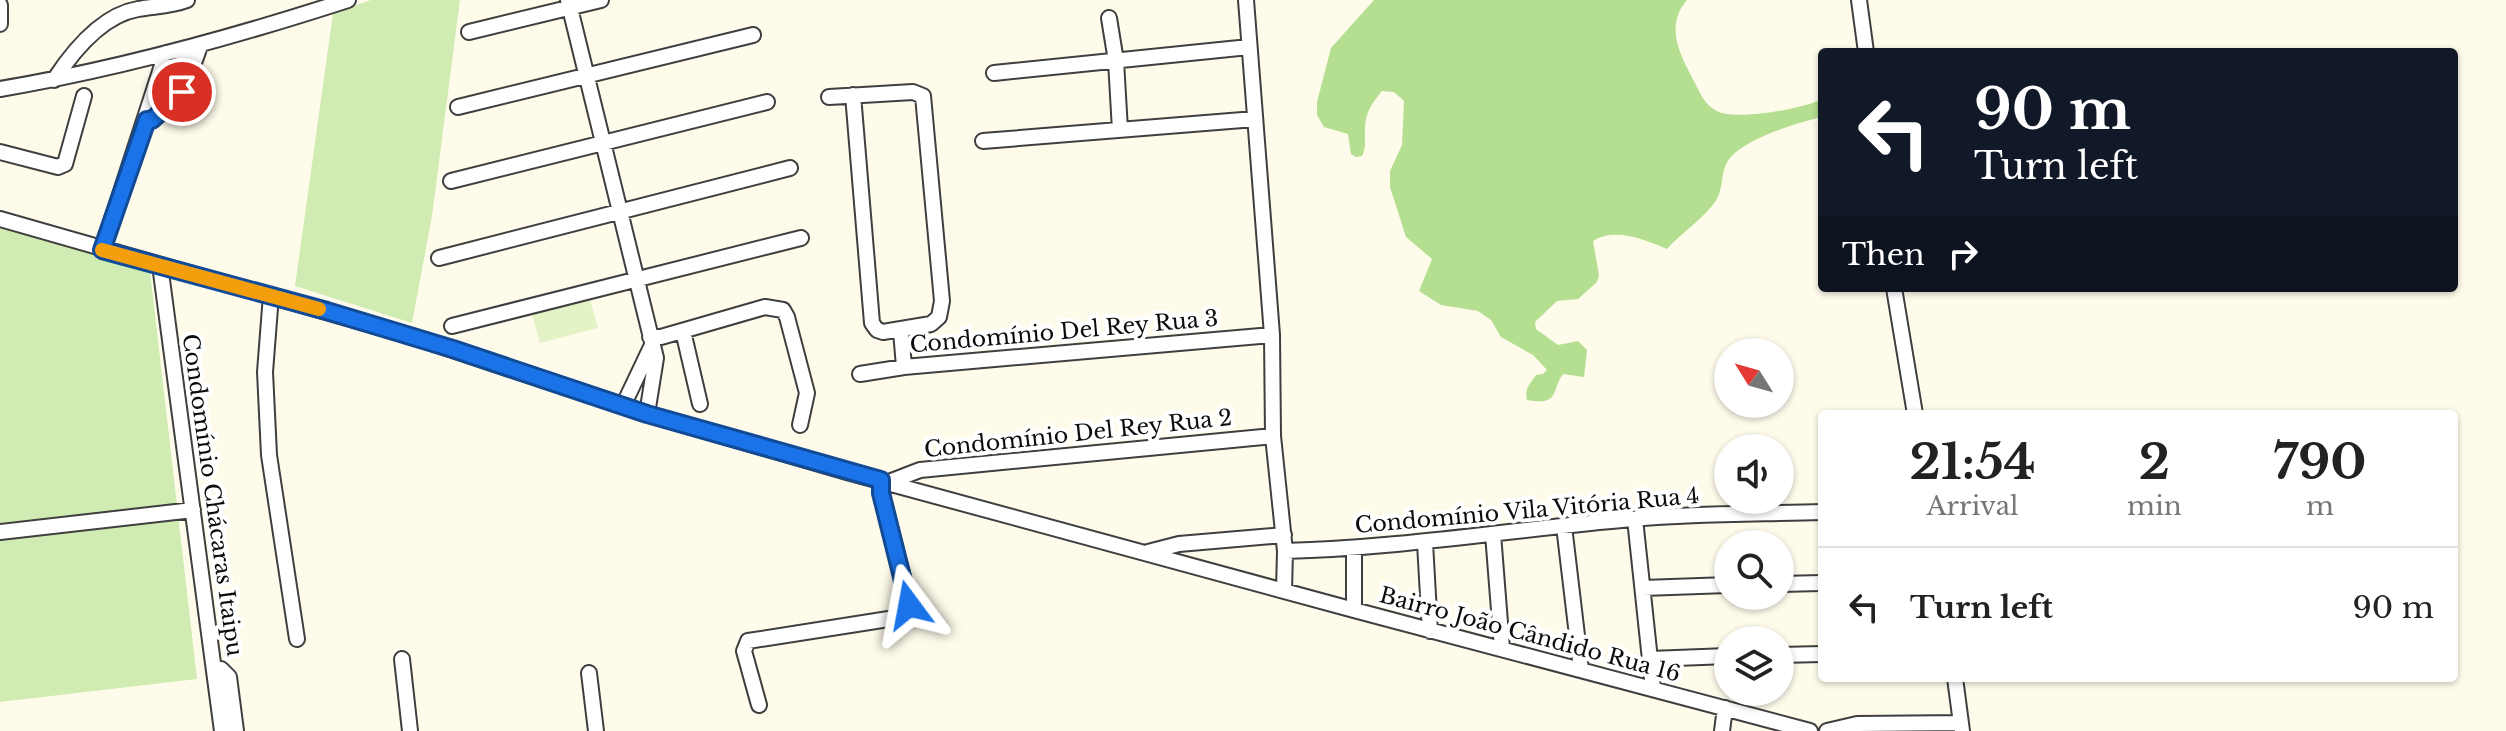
<!DOCTYPE html>
<meta charset="utf-8">
<style>
body{margin:0;font-family:"Libre Baskerville",serif;background:#f2f2f2;color:#222;height:100vh;display:flex;flex-direction:column;font-size:30px;white-space:nowrap}
*{box-sizing:border-box;margin:0}
p{font-size:26px;color:#767676}
.icon{flex:none;width:44px;height:44px;fill:none;stroke:currentColor;stroke-width:2;stroke-linecap:round;stroke-linejoin:round}
.map{position:relative;flex:1;overflow:hidden}
.side{position:absolute;left:1818px;top:410px;width:640px;height:272px;display:flex;flex-direction:column;background:#fff;border-radius:8px;box-shadow:0 2px 6px #0004}
.side>*{flex:none}
.banner{position:absolute;left:1818px;top:48px;width:640px;height:244px;border-radius:8px;box-shadow:0 2px 6px #0004;background:#111827;color:#fff;overflow:hidden}
.needle{width:52px;rotate:307deg}
.tools{position:absolute;left:1714px;top:338px;display:grid;gap:16px}
.tools a{display:grid;place-items:center;width:80px;height:80px;border-radius:50%;background:#fff;box-shadow:0 2px 6px #0004;font-size:40px}
.pin{position:absolute;display:grid;place-items:center;width:68px;height:68px;color:#fff;margin:-34px;border:4px solid #fff;border-radius:50%;box-shadow:0 2px 8px #0007}
.me{position:absolute;width:88px;margin:-44px;rotate:347deg;stroke-linejoin:round;filter:drop-shadow(0 0 6px #0008)}
.turn{display:flex;align-items:center;gap:28px;height:168px;padding:0 24px;font-size:36px}
.turn .icon{width:104px;height:104px;stroke-width:2.5}
.turn b{display:block;font-size:56px;line-height:68px}
.then{display:flex;align-items:center;height:76px;padding:0 24px;background:#0003;gap:16px;font-size:30px}
.eta{display:flex;justify-content:space-evenly;align-items:center;height:136px;text-align:center}
.eta b{font-size:48px;font-weight:800;line-height:56px}
ul{padding:0;list-style:none}
li{display:flex;align-items:center;gap:24px;height:120px;padding:0 24px;border-top:2px solid #e0e0e0}
li div{flex:1}
li b{display:block;font-size:30px}
li em{font-style:normal}
.map>svg:first-child{display:block}
.green{fill:#d1ecb2}
.forest{fill:#b4de90}
.pitch{fill:#e3f3c5}
.lines{fill:none;stroke-linecap:round;stroke-linejoin:round}
.minor-casing{stroke:#3f3f3f;stroke-width:18}
.minor{stroke:#fff;stroke-width:14}
.route-casing{stroke:#114b97;stroke-width:20}
.route{stroke:#1a73e8;stroke-width:14}
.slow{stroke:#f59e0b;stroke-width:14}
.labels{text-anchor:middle;stroke-width:8;stroke-linejoin:round;paint-order:stroke}
.street-label{font-size:22px;fill:#0c0c0c;stroke:#fff}
</style>
<div class="map">
<svg width="2506" height="731" viewBox="0 0 2506 731">
<rect width="100%" height="100%" fill="#fffbeb"/>
<path class="green" d="M 371,0 L 460,0 L 432,216 L 412,323 L 295,286 L 333,13 Z
M 0,227 L 150,271 L 197,679 L 0,702 Z"/>
<path class="forest" d="M 1374,0 L 1687,0 C 1663,28 1682,58 1696,85 C 1701,96 1707,107 1719,112 C 1739,120 1803,109 1822,99 L 1822,117 C 1797,123 1742,139 1728,161 C 1720,173 1724,190 1715,202 C 1702,220 1682,232 1667,249 C 1645,240 1615,227 1593,241 L 1599,275 L 1597,282 L 1578,299 L 1557,301 L 1535,322 L 1536,329 L 1558,345 L 1578,341 L 1587,350 L 1584,377 L 1563,374 C 1551,391 1560,406 1527,400 C 1524,389 1530,384 1536,375 L 1543,374 L 1547,370 L 1533,355 L 1501,337 L 1491,320 L 1478,311 L 1441,305 L 1419,291 L 1432,259 L 1406,237 L 1390,187 L 1390,171 L 1402,145 L 1404,101 L 1394,92 L 1382,91 C 1372,103 1365,113 1365,129 C 1364,139 1367,146 1362,156 L 1356,157 L 1351,154 L 1348,134 L 1324,127 L 1317,115 L 1317,102 L 1331,48 Z"/>
<path class="pitch" d="M 590,299 L 598,328 L 540,343 L 532,314 Z"/>
<g class="lines">
<defs>
<path id="minor" d="M 568,0 L 656,358 L 647,414
M 1246,0 L 1272,335 L 1273,436 L 1285,551 L 1284,591
M 1859,0 L 1866,52
M 0,5 L 0,24
M 1109,18 L 1116,61 L 1120,130
M 469,32 L 601,0
M 994,73 L 1249,47
M 54,80 C 73,51 103,15 138,9 C 155,6 171,6 187,0
M 0,89 C 119,69 234,37 348,0
M 170,97 L 188,48
M 829,97 L 913,92 L 923,96 L 942,301 L 939,317 L 931,324 L 883,332 L 877,330 L 872,323 L 853,95
M 458,107 L 753,35
M 147,120 L 152,120 C 181,100 189,78 200,46
M 983,141 L 1255,119
M 0,152 L 58,167 L 65,164 L 84,96
M 451,181 L 767,102
M 0,219 L 410,336 L 647,414 L 847,472 L 1354,610 L 1810,731
M 102,250 L 166,53
M 439,258 L 790,168
M 160,265 L 222,731
M 1894,288 L 1915,414
M 271,295 L 265,372 L 269,455 L 297,639
M 452,326 L 801,238
M 683,331 L 700,404
M 901,331 L 904,367
M 650,337 L 661,337 L 765,307 L 783,310 L 787,317 L 807,393 L 800,425
M 860,374 L 904,367 L 1272,335
M 623,406 L 652,345
M 889,482 L 920,470 L 1273,436
M 1635,519 L 1653,688
M 1564,526 L 1581,669
M 0,532 L 193,510
M 1493,534 L 1502,648
M 1425,543 L 1430,631
M 1354,549 L 1354,610
M 1285,551 C 1402,548 1516,529 1632,519 C 1695,513 1759,514 1822,512
M 1148,552 L 1179,544 L 1284,535
M 1780,584 L 1822,583
M 1643,588 L 1728,585
M 1780,655 L 1822,654
M 402,659 L 410,731
M 1650,659 L 1728,656
M 214,670 L 221,669 L 229,677 L 236,731
M 589,673 L 596,731
M 1955,678 L 1962,731
M 759,705 L 744,651 L 748,641 L 895,618 L 907,612 L 909,600 L 881,493 L 881,480
M 1722,731 L 1725,708
M 1827,731 L 1857,724 L 1961,723"/>
</defs>
<use href="#minor" class="minor-casing"/>
<use href="#minor" class="minor"/>
</g>
<g class="lines">
<defs>
<path id="route" d="M 182,92 L 152,120 L 147,120 L 102,250 L 327,311 L 453,349 L 647,414 L 881,480 L 881,493 L 909,605"/>
</defs>
<use href="#route" class="route-casing"/>
<use href="#route" class="route"/>
<path class="slow" d="M 102,250 L 319,309"/>
</g>
<g class="labels">
<g class="street-label">
<text transform="translate(1064 331) rotate(-5)" y="8">Condomínio Del Rey Rua 3</text>
<text transform="translate(1078 433) rotate(-6)" y="8">Condomínio Del Rey Rua 2</text>
<text transform="translate(213 495) rotate(82)" y="8">Condomínio Chácaras Itaipu</text>
<text transform="translate(1527 510) rotate(-5)" y="8">Condomínio Vila Vitória Rua 4</text>
<text transform="translate(1530 634) rotate(15)" y="8">Bairro João Cândido Rua 16</text>
</g>
</g>
</svg>
<div class="tools">
<a><svg class="needle" viewBox="-14 -14 28 28"><path d="M0-13l5 13h-10z" fill="#e53935"/><path d="M0 13l5-13h-10z" fill="#767676"/></svg></a>
<a><svg class="icon" aria-label="sound" viewBox="0 0 24 24"><path d="M4 9h4l5-4v14l-5-4H4zM17 9q2 3 0 6"/></svg></a>
<a><svg class="icon" aria-label="search" viewBox="0 0 24 24"><circle cx="10" cy="10" r="6"/><path d="M15 15l6 6"/></svg></a>
<a><svg class="icon" aria-label="layers" viewBox="0 0 24 24"><path d="M12 4l9 5-9 5-9-5zM3 14l9 5 9-5"/></svg></a>
</div>
<div class="pin" style="left:182px;top:92px;background:#d93025"><svg class="icon" aria-label="arrive" viewBox="0 0 24 24"><path d="M6 21V4h12l-3 4 3 4H6"/></svg></div>
<svg class="me" style="left:909px;top:605px" viewBox="-20 -20 40 40"><path d="M0-17L14 15 0 8-14 15z" fill="#1a73e8" stroke="#fff" stroke-width="4"/></svg>
<div class="banner">
<div class="turn"><svg class="icon" aria-label="left" viewBox="0 0 24 24"><path d="M17 20v-9H6M10 6l-5 5 5 5"/></svg><div><b>90 m</b>Turn left</div></div>
<div class="then">Then<svg class="icon" aria-label="right" viewBox="0 0 24 24"><path d="M7 20v-9h11M14 6l5 5-5 5"/></svg></div>
</div>
<section class="side">
<div class="eta">
<div><b>21:54</b><p>Arrival</p></div>
<div><b>2</b><p>min</p></div>
<div><b>790</b><p>m</p></div>
</div>
<ul>
<li><svg class="icon" aria-label="left" viewBox="0 0 24 24"><path d="M17 20v-9H6M10 6l-5 5 5 5"/></svg><div><b>Turn left</b></div><em>90 m</em></li>
</ul>
</section>
</div>
